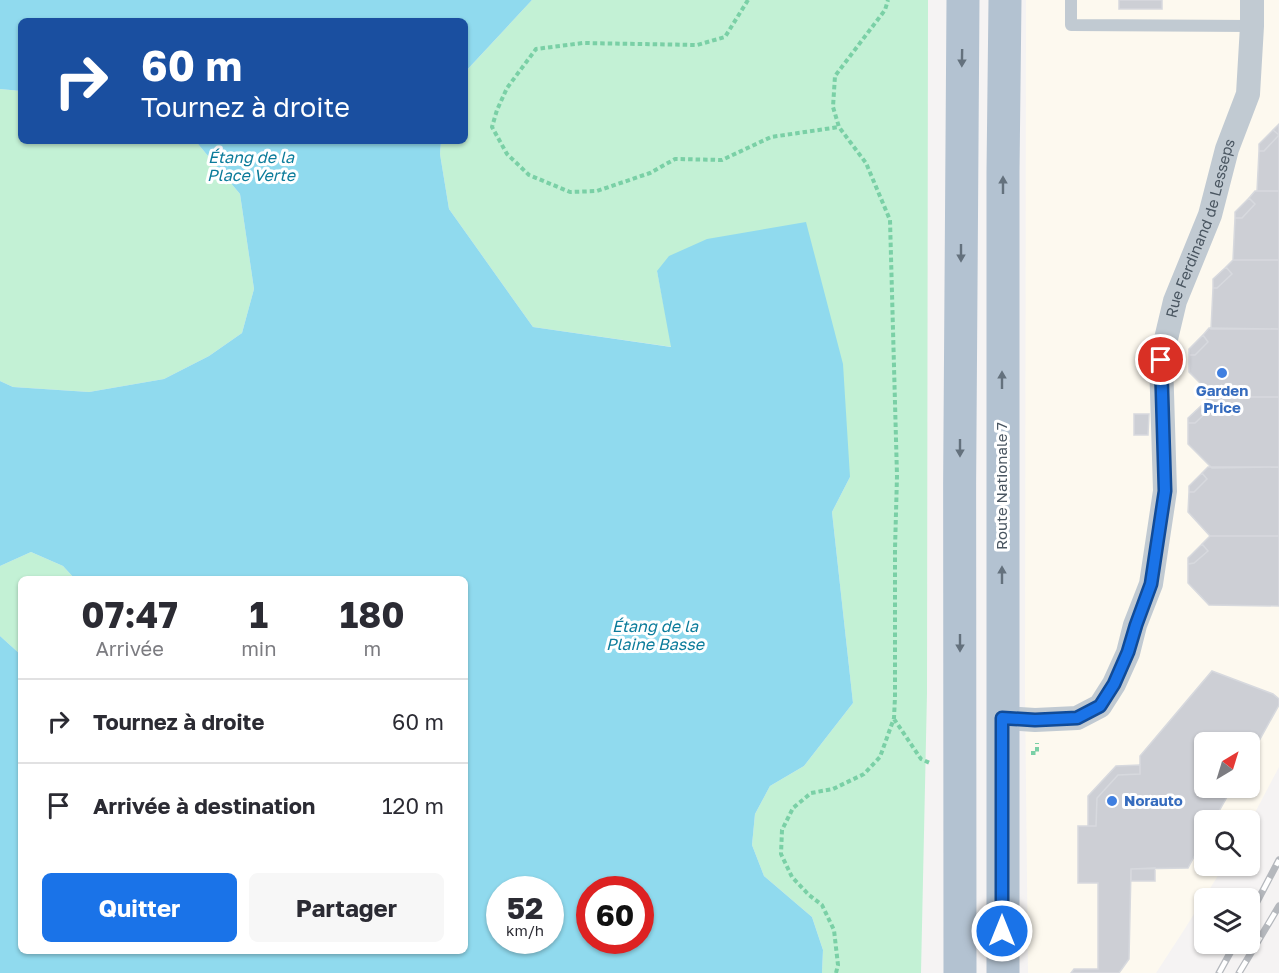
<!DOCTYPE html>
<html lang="fr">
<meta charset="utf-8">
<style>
body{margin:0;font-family:"Golos Text",sans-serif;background:#f7f7f7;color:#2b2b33;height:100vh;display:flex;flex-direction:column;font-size:22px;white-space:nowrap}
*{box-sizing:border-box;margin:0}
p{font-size:20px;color:#7c7c81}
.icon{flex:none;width:33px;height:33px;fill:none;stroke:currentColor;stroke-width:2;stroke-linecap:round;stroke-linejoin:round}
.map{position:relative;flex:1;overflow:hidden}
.details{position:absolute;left:18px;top:576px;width:450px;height:378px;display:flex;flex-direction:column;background:#fff;border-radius:9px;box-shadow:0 2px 4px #0004}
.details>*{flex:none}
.hud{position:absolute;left:18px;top:18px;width:450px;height:126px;border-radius:9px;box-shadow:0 2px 4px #0004;background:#1a4fa0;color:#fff;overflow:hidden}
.needle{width:39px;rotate:38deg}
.tools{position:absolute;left:1194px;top:732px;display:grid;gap:12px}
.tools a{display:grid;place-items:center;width:66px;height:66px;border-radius:9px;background:#fff;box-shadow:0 2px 4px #0004;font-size:30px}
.speed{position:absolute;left:486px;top:876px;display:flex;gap:12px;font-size:30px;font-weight:700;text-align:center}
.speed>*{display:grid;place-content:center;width:78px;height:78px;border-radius:50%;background:#fff;box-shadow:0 2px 4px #0004;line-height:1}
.speed small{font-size:15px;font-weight:400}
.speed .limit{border:9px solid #d22;background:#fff;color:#111}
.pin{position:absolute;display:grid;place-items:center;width:51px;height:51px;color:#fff;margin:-26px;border:3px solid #fff;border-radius:50%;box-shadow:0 2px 6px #0007}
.me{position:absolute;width:66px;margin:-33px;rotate:0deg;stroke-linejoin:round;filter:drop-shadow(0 0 4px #0008)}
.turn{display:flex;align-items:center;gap:21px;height:126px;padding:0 24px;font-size:27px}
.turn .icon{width:78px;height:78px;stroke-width:2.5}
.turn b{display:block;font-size:42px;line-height:51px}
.eta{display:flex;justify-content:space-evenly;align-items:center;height:102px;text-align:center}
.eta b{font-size:36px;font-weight:700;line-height:42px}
.action{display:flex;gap:12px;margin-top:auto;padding:12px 24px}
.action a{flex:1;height:69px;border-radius:9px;background:#1a73e8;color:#fff;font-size:24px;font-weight:700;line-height:69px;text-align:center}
.action a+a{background:#f7f7f7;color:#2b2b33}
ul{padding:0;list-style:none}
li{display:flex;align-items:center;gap:18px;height:84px;padding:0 24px;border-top:2px solid #e1e1e2}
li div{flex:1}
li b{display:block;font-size:22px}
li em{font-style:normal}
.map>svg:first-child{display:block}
.commercial{fill:#fdf9ef;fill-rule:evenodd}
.green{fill:#c3f1d5}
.water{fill:#90daee;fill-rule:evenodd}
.building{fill:#cdcfd5;stroke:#d7d9de;stroke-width:1.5}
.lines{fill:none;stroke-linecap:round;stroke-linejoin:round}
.path{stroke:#7ad0a6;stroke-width:4;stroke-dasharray:4.5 3;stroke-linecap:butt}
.lane{stroke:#c1cad2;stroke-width:12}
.street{stroke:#c1cad2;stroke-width:24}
.primary{stroke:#b3c2d1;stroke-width:33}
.rail-casing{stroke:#b5b8bd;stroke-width:7}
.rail{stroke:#fff;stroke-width:4.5;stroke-dasharray:14;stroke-linecap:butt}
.oneway{fill:#64717d}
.route-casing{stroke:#114b97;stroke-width:15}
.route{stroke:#1a73e8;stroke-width:10}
.shop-dot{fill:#3f7fe0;stroke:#fff;stroke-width:2}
.labels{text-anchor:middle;stroke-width:6;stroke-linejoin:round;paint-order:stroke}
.street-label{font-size:15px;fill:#4a5661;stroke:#fff}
.shop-label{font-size:15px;font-weight:bold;fill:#366cbe;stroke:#fff}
.water-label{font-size:16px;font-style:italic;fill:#0c7c9b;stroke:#fff}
</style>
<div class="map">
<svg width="1279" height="973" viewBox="0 0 1279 973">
<rect width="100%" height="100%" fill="#f5f3f3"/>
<path class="commercial" d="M 1026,0 L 1279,0 L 1279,767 L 1250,822 L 1250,820 L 1204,820 L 1204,866 L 1224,866 L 1184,930 L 1156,973 L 1028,973 L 1025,692 ZM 1204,742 L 1250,742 L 1250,788 L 1204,788 Z"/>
<path class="green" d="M 532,0 L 928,0 L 927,693 L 921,973 L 822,973 L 823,950 L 812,917 L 764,876 L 752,845 L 755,814 L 770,786 L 804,766 L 853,703 L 832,512 L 850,477 L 657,271 L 672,347 L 533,327 L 449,209 L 440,154 L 441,141 L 465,141 L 465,72 Z
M 0,89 L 21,91 L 21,141 L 194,141 L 198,144 L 240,194 L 254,289 L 242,333 L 209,356 L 164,379 L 89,392 L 13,387 L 0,381 Z
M 31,552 L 63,566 L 75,579 L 21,579 L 21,655 L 0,636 L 0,566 Z"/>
<path class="water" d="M 0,0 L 532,0 L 465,72 L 465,21 L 21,21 L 21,91 L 0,89 Z
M 194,141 L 441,141 L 440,154 L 449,209 L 533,327 L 671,347 L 657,271 L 669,256 L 707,239 L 806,222 L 843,364 L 850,477 L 832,512 L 853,703 L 804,766 L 770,786 L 755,814 L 752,845 L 764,876 L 812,917 L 823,950 L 822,973 L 0,973 L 0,636 L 21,655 L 21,951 L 465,951 L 465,579 L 75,579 L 63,566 L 31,552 L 0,566 L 0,381 L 13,387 L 89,392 L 164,379 L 209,356 L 242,333 L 254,289 L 240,194 L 198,144 ZM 500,890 L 550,890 L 550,940 L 500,940 ZM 590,890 L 640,890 L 640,940 L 590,940 Z"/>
<path class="building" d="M 1119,0 L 1162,0 L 1162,9 L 1119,9 Z
M 1279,124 L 1279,191 L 1257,191 L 1259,151 L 1264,151 L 1279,135 L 1273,130 Z
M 1273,130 L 1279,135 L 1264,151 L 1259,151 L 1259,144 Z
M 1255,191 L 1279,191 L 1279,260 L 1233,260 L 1235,218 L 1242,218 L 1255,204 L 1249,198 Z
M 1249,198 L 1255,204 L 1242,218 L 1235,218 L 1235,212 Z
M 1233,260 L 1279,260 L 1279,329 L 1211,329 L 1213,288 L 1217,288 L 1232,274 L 1226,267 Z
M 1226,267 L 1232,274 L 1217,288 L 1213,288 L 1213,279 Z
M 1209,328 L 1279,329 L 1279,397 L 1214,397 L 1189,372 L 1189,355 L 1195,355 L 1208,342 L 1203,335 Z
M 1203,335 L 1208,342 L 1195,355 L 1189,355 L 1189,349 Z
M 1209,397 L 1279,397 L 1279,467 L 1212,468 L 1188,444 L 1188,423 L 1195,423 L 1209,410 L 1203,404 Z
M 1203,404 L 1209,410 L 1195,423 L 1188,423 L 1188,418 Z
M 1134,414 L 1149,414 L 1148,435 L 1134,435 Z
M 1208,467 L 1279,467 L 1279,536 L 1210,536 L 1188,512 L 1189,492 L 1194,492 L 1207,479 L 1202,473 Z
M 1202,473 L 1207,479 L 1194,492 L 1189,492 L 1189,486 Z
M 1210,536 L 1279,536 L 1279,606 L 1209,605 L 1188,583 L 1188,564 L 1194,563 L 1208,551 L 1202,544 Z
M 1202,544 L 1208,551 L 1194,563 L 1188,564 L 1188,558 Z
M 1212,671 L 1273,694 L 1279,699 L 1279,705 L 1250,757 L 1250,742 L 1204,742 L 1204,788 L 1232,788 L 1214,820 L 1204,820 L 1204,838 L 1188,868 L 1131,869 L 1129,959 L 1119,973 L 1071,973 L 1074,969 L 1098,969 L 1098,883 L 1078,883 L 1078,826 L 1096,826 L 1097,798 L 1118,775 L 1140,774 L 1140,756 Z
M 1140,765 L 1140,774 L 1118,775 L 1097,798 L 1096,826 L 1088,826 L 1088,796 L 1116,766 Z
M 1155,868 L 1155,881 L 1131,881 L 1131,869 Z"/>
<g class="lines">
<path class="path" d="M 748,0 L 725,37 L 697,45 L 583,43 L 536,49 L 507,88 L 497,110 L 492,127 L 507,154 L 529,175 L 570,192 L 597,191 L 650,173 L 675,159 L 722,160 L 771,137 L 839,127
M 894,719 L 921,759 L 930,763
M 1031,753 L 1037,753 L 1037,743
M 836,973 L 838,965 L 834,930 L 822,905 L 809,895 L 792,877 L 781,854 L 782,830 L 793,808 L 811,793 L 833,789 L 864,774 L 880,757 L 894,718 L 895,697 L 895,549 L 897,476 L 890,220 L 866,163 L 839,127 L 833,107 L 835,76 L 885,10 L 888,0"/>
<path class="lane" d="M 1071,0 L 1071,25 L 1252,26"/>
<path class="street" id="s1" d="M 1002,718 L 1035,720 L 1077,718 L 1100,706 L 1114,684 L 1128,653 L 1135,625 L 1151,584 L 1165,491 L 1161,360 L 1175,301 L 1210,215 L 1227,149 L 1248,94 L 1252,26 L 1252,0"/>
<path class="primary" d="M 960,973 C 959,649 959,324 963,0
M 1003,973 L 1003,172 L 1005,0"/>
<defs>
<path id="rail" d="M 1250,915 L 1279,860
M 1219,973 L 1235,944
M 1239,973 L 1279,906"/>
</defs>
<use href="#rail" class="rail-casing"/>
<use href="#rail" class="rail"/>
</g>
<defs><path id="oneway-solid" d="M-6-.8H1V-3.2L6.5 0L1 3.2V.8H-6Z" transform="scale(1.5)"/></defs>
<g class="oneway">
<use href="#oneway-solid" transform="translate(962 58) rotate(91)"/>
<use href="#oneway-solid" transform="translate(1003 185) rotate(-90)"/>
<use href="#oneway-solid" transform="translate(961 253) rotate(90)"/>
<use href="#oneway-solid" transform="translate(1002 380) rotate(-90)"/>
<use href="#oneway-solid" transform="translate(960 448) rotate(90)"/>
<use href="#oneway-solid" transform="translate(1002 575) rotate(-90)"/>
<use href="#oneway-solid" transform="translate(960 643) rotate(90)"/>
</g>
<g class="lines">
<defs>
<path id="route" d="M 1002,931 L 1002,718 L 1035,720 L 1077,718 L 1100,706 L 1114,684 L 1128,652 L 1136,625 L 1151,584 L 1165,491 L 1161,360"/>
</defs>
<use href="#route" class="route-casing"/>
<use href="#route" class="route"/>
</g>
<g class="shop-dot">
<circle cx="1222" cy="373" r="6"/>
<circle cx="1112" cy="801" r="6"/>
</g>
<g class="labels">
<g class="street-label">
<text dy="5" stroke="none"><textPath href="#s1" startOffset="597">Rue Ferdinand de Lesseps</textPath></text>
<text transform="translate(1002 486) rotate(-90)" y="5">Route Nationale 7</text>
</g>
<g class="shop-label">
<text x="1222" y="396">Garden<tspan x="1222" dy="17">Price</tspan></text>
<text x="1124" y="806" text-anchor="start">Norauto</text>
</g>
<g class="water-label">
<text x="251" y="163">Étang de la<tspan x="251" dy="18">Place Verte</tspan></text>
<text x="655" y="632">Étang de la<tspan x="655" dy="18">Plaine Basse</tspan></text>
</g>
</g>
</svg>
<div class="tools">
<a><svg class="needle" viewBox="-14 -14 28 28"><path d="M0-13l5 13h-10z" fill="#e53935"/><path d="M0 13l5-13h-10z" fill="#7c7c81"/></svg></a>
<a><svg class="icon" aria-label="search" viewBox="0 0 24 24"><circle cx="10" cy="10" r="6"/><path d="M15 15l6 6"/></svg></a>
<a><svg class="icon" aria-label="layers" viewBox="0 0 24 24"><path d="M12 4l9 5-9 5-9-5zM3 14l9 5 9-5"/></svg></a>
</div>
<div class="speed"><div>52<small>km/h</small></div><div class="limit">60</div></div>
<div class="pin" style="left:1161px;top:360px;background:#d93025"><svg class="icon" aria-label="arrive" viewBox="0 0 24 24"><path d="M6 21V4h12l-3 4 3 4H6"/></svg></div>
<svg class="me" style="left:1002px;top:931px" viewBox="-20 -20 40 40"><circle r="17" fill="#1a73e8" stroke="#fff" stroke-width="3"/><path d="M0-11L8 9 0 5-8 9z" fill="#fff"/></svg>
<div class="hud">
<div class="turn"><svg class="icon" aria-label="right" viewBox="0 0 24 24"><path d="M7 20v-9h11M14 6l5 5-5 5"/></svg><div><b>60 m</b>Tournez à droite</div></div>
</div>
<section class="details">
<div class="eta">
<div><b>07:47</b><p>Arrivée</p></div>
<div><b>1</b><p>min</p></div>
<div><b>180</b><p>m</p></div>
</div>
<ul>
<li><svg class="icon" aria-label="right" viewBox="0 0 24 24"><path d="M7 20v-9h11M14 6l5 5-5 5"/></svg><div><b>Tournez à droite</b></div><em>60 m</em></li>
<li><svg class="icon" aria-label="arrive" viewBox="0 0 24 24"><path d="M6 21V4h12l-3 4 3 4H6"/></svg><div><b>Arrivée à destination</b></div><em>120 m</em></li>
</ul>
<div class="action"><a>Quitter</a><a>Partager</a></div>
</section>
</div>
